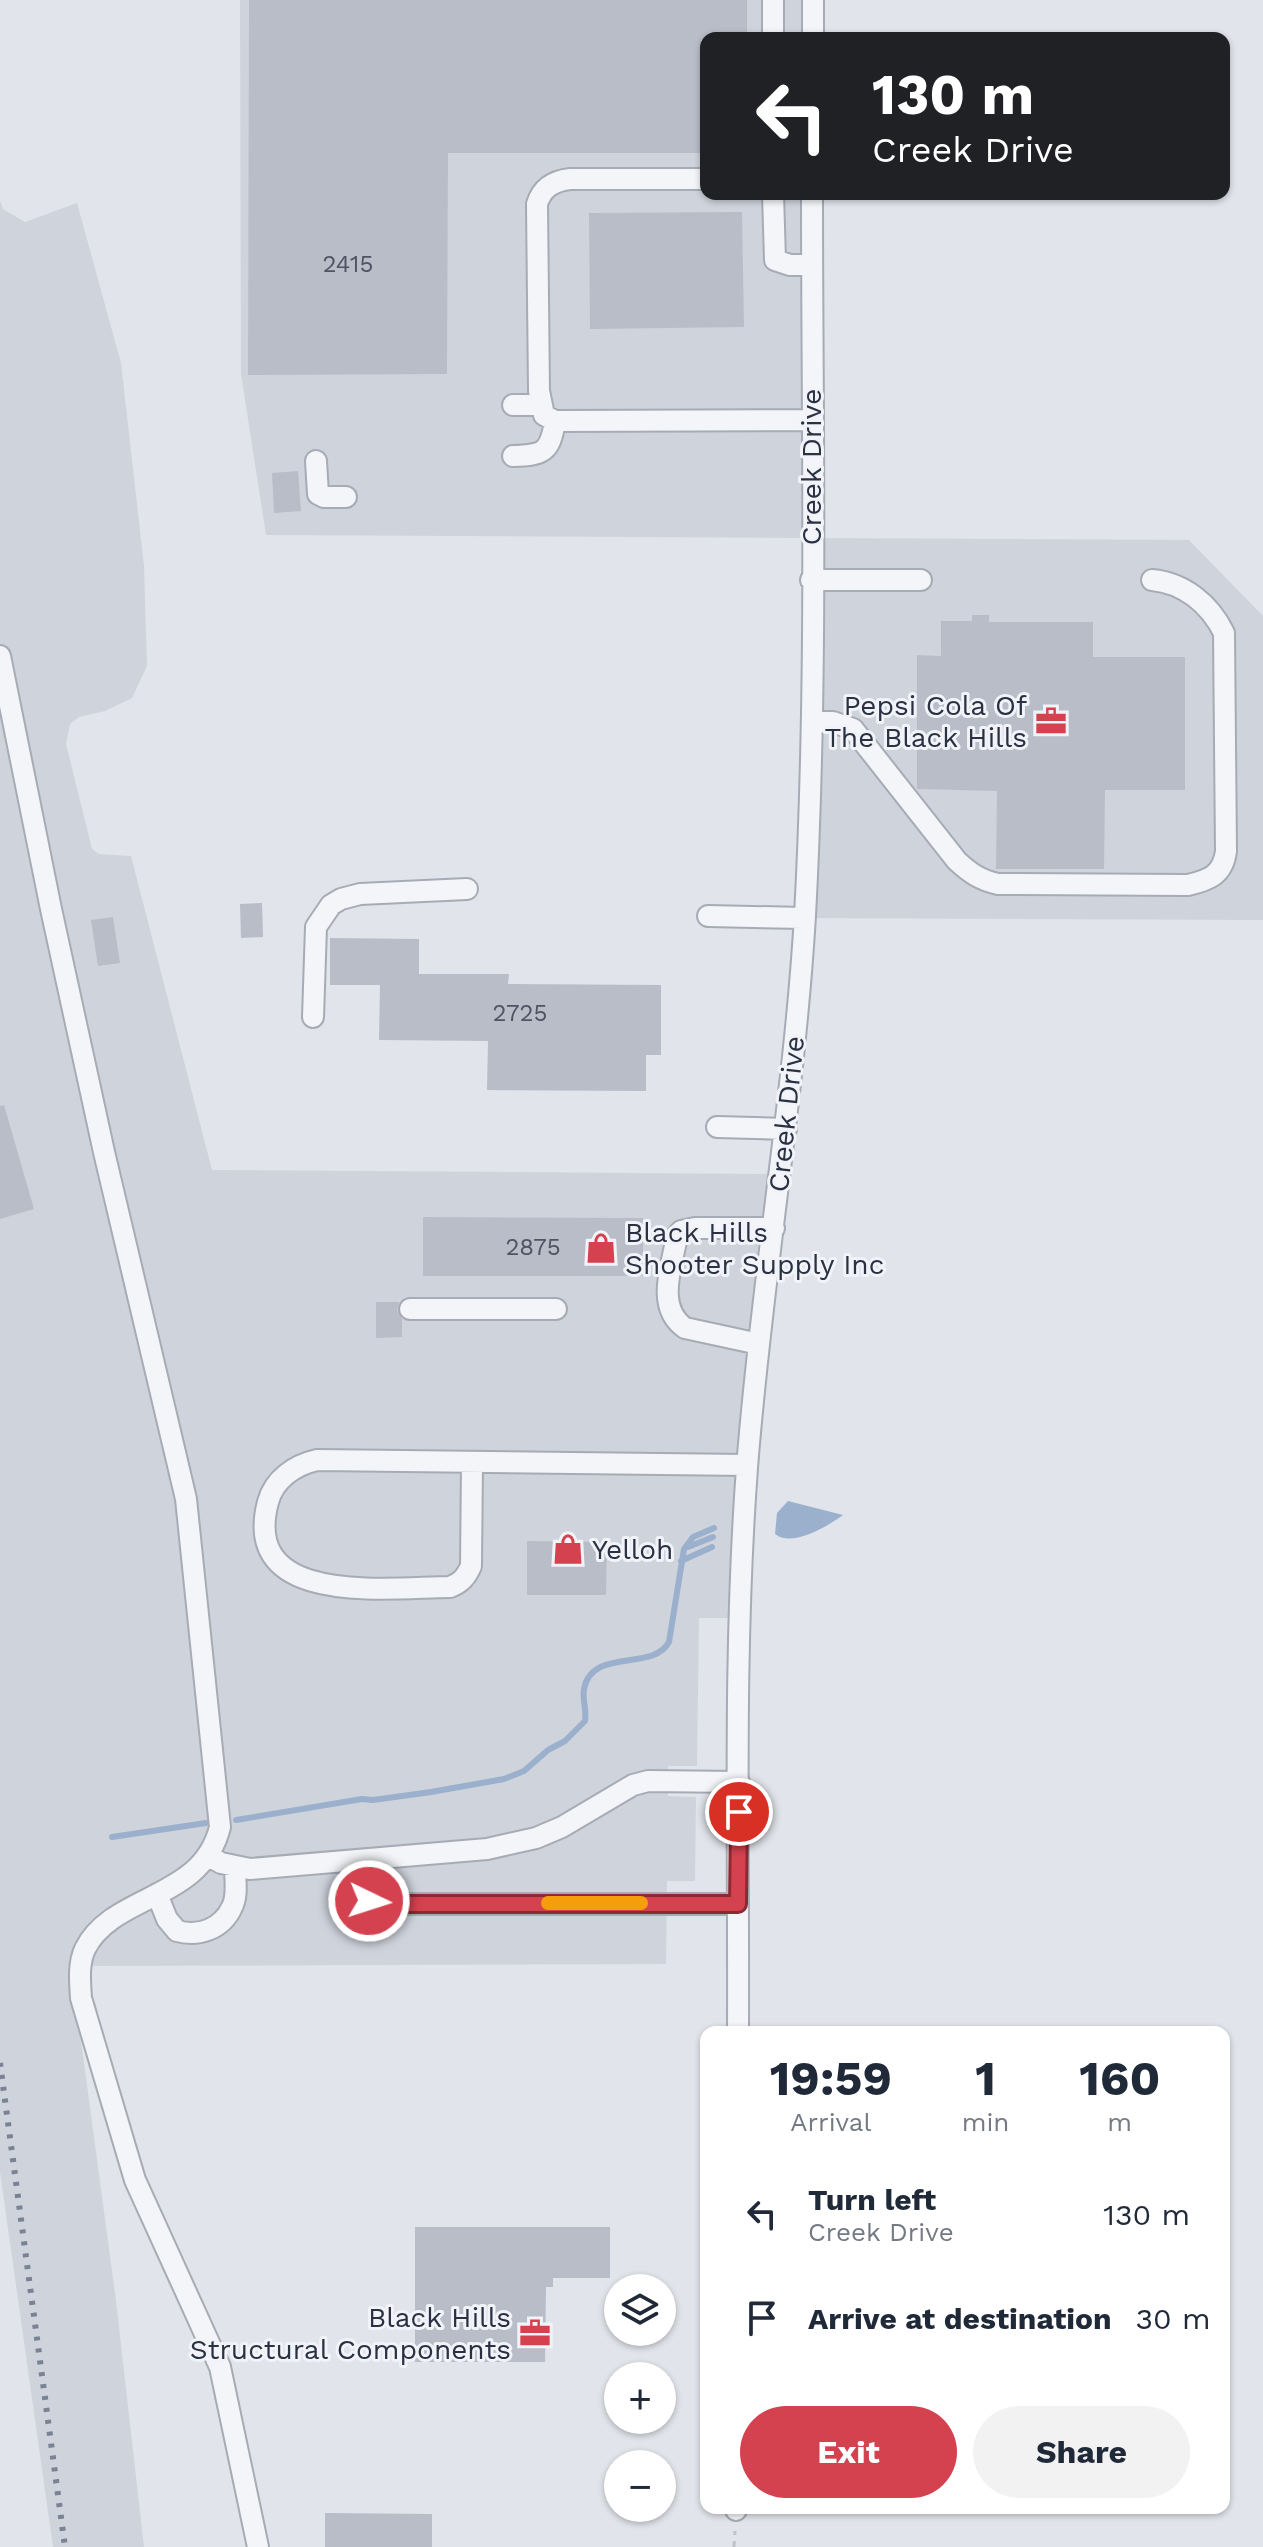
<!DOCTYPE html>
<meta charset="utf-8">
<style>
body{margin:0;font-family:"Work Sans",sans-serif;background:#f2f2f3;color:#1f2937;height:100vh;display:flex;flex-direction:column;font-size:30px;white-space:nowrap}
*{box-sizing:border-box;margin:0}
p{font-size:26px;color:#747a83}
.icon{flex:none;width:44px;height:44px;fill:none;stroke:currentColor;stroke-width:2;stroke-linecap:round;stroke-linejoin:round}
.map{position:relative;flex:1;overflow:hidden}
.drawer{position:absolute;left:700px;top:2026px;width:530px;height:488px;display:flex;flex-direction:column;background:#fff;border-radius:16px;box-shadow:0 2px 6px #0004}
.drawer>*{flex:none}
.guide{position:absolute;left:700px;top:32px;width:530px;height:168px;border-radius:16px;box-shadow:0 2px 6px #0004;background:#202124;color:#fff;overflow:hidden}
.tools{position:absolute;left:604px;top:2274px;display:grid;gap:16px}
.tools a{display:grid;place-items:center;width:72px;height:72px;border-radius:50%;background:#fff;box-shadow:0 2px 6px #0004;font-size:40px}
.pin{position:absolute;display:grid;place-items:center;width:68px;height:68px;color:#fff;margin:-34px;border:4px solid #fff;border-radius:50%;box-shadow:0 2px 8px #0007}
.me{position:absolute;width:88px;margin:-44px;rotate:94deg;stroke-linejoin:round;filter:drop-shadow(0 0 6px #0008)}
.turn{display:flex;align-items:center;gap:28px;height:168px;padding:0 40px;font-size:36px}
.turn .icon{width:104px;height:104px;stroke-width:2.5}
.turn b{display:block;font-size:56px;line-height:68px}
.eta{display:flex;justify-content:space-evenly;align-items:center;height:136px;text-align:center}
.eta b{font-size:48px;font-weight:700;line-height:56px}
.button{display:flex;gap:16px;margin-top:auto;padding:16px 40px}
.button a{flex:1;height:92px;border-radius:48px;background:#d4414f;color:#fff;font-size:32px;font-weight:700;line-height:92px;text-align:center}
.button a+a{background:#f2f2f3;color:#1f2937}
ul{padding:0;list-style:none}
li{display:flex;align-items:center;gap:24px;height:104px;padding:0 40px}
li div{flex:1}
li b{display:block;font-size:30px}
li em{font-style:normal}
.map>svg:first-child{display:block}
.built{fill:#cfd3dc}
.water{fill:#9bb0cc}
.lines{fill:none;stroke-linecap:round;stroke-linejoin:round}
.stream{stroke:#9bb0cc;stroke-width:6}
.building{fill:#b8bdc8}
.minor-casing{stroke:#a6abb5;stroke-width:24}
.path{stroke:#bfc2c9;stroke-width:3;stroke-dasharray:6 6;stroke-linecap:butt}
.minor{stroke:#f4f5f8;stroke-width:20}
.rail{stroke:#7a8295;stroke-width:6;stroke-dasharray:4 8;stroke-linecap:butt}
.route-casing{stroke:#8a2a33;stroke-width:20}
.route{stroke:#d4414f;stroke-width:14}
.slow{stroke:#f59e0b;stroke-width:14}
.labels{text-anchor:middle;stroke-width:6;stroke-linejoin:round;paint-order:stroke}
.number-label{font-size:24px;fill:#4d5464}
.street-label{font-size:28px;fill:#293143;stroke:#f1f3f8}
.poi-label{font-size:28px;fill:#293143;stroke:#f1f3f8;text-anchor:end}
</style>
<div class="map">
<svg width="1263" height="2547" viewBox="0 0 1263 2547">
<rect width="100%" height="100%" fill="#e1e4ea"/>
<path class="built" d="M 240,0 L 813,0 L 813,38 L 706,38 L 706,194 L 812,194 L 811,538 L 1189,540 L 1263,616 L 1263,920 L 805,918 L 811,538 L 266,535 L 241,374 Z
M 0,201 L 3,209 L 25,222 L 77,203 L 121,363 L 144,566 L 147,666 L 132,698 L 105,711 L 79,717 L 70,724 L 66,744 L 92,849 L 99,854 L 131,856 L 212,1170 L 780,1174 L 740,1618 L 699,1618 L 697,1766 L 668,1766 L 668,1796 L 696,1797 L 695,1881 L 667,1881 L 666,1964 L 71,1966 L 116,2301 L 144,2547 L 53,2547 L 0,2172 Z"/>
<path class="water" d="M 788,1501 L 843,1515 C 828,1526 792,1548 775,1534 L 777,1513 Z"/>
<g class="lines">
<path class="stream" d="M 688,1547 L 713,1537
M 681,1561 L 712,1547
M 236,1820 L 362,1799 L 373,1800 L 431,1792 L 504,1779 L 524,1771 L 548,1750 L 565,1741 L 585,1721 C 587,1710 582,1699 584,1689 C 592,1647 653,1672 669,1642 L 684,1549 L 693,1537 L 714,1528
M 112,1837 L 206,1823"/>
</g>
<path class="building" d="M 249,0 L 747,0 L 747,38 L 701,40 L 701,153 L 448,153 L 447,374 L 248,375 Z
M 742,212 L 744,327 L 590,329 L 589,213 Z
M 298,471 L 301,511 L 274,513 L 272,473 Z
M 972,615 L 989,615 L 989,622 L 1093,622 L 1093,657 L 1185,657 L 1185,790 L 1105,790 L 1104,869 L 996,869 L 997,791 L 917,789 L 917,655 L 941,656 L 941,621 L 972,621 Z
M 262,903 L 263,937 L 241,938 L 240,904 Z
M 113,917 L 120,963 L 98,966 L 91,920 Z
M 330,938 L 419,939 L 419,974 L 509,974 L 508,984 L 661,985 L 661,1055 L 646,1055 L 646,1091 L 487,1090 L 488,1041 L 379,1040 L 380,985 L 330,985 Z
M 4,1105 L 34,1209 L 0,1219 L 0,1106 Z
M 423,1217 L 643,1218 L 643,1276 L 423,1276 Z
M 376,1302 L 399,1302 L 397,1310 L 402,1319 L 402,1337 L 376,1338 Z
M 527,1541 L 607,1542 L 606,1595 L 527,1595 Z
M 415,2227 L 610,2227 L 610,2278 L 553,2278 L 553,2287 L 546,2287 L 545,2362 L 415,2362 Z
M 325,2513 L 432,2514 L 432,2547 L 325,2547 Z"/>
<g class="lines">
<defs>
<path id="minor" d="M 773,0 L 773,38
M 813,38 L 813,0
M 706,179 L 570,179 C 553,181 542,188 537,204 L 539,391 L 544,415 L 555,421 L 812,420
M 773,194 L 775,260 L 790,265 L 812,265
M 513,405 L 540,405
M 513,456 C 543,455 550,453 555,421
M 316,461 L 318,494 L 324,497 L 346,497
M 811,580 L 921,580
M 0,656 L 51,909 L 104,1152 L 186,1499 L 220,1827 C 202,1901 113,1893 85,1949 C 78,1964 80,1982 81,1998 L 135,2180 L 220,2367 L 258,2547
M 812,722 L 833,722 L 853,729 L 957,861 C 970,873 980,880 998,884 L 1188,885 C 1209,880 1223,875 1226,851 L 1224,633 C 1210,604 1184,583 1152,580
M 708,916 L 804,918
M 313,1017 L 316,927 L 331,905 L 341,899 L 360,894 L 467,889
M 717,1127 L 786,1129
M 410,1309 L 556,1309
M 759,1344 L 685,1328 C 655,1307 672,1266 677,1236 L 681,1231 L 695,1228 L 774,1228
M 472,1463 L 471,1566 C 466,1577 461,1583 450,1587 C 389,1587 240,1608 268,1502 C 274,1479 295,1465 317,1460 L 747,1465
M 209,1856 L 221,1863 L 250,1869 L 487,1849 L 536,1838 L 562,1827 L 633,1785 L 648,1781 L 739,1782
M 358,1861 C 357,1888 354,1898 385,1904 L 738,1904
M 157,1894 L 167,1919 L 177,1931 C 199,1937 222,1929 232,1907 C 238,1896 235,1880 235,1868
M 738,2032 C 739,1844 733,1655 747,1468 C 761,1283 794,1101 805,916 C 818,676 812,434 812,194
M 736,2510 L 736,2508"/>
</defs>
<use href="#minor" class="minor-casing"/>
<path class="path" d="M 734,2547 L 735,2531"/>
<use href="#minor" class="minor"/>
<path class="rail" d="M 0,2063 L 65,2547"/>
</g>
<g class="lines">
<defs>
<path id="route" d="M 369,1901 L 385,1904 L 738,1904 L 739,1812"/>
</defs>
<use href="#route" class="route-casing"/>
<use href="#route" class="route"/>
<path class="slow" d="M 548,1903 L 641,1903"/>
</g>
<defs>
<symbol id="office-bare" viewBox="-9 -9 18 18"><path d="M-6-3h4V-5.5h4V-3h4V5H-6ZM-1-4.5V-3h2v-1.5ZM-6 0V1H6V0Z" fill="#d4414f" stroke="#f1f3f8" stroke-width="2.5" paint-order="stroke"/></symbol>
<symbol id="shop-bare" viewBox="-9 -9 18 18"><path d="M-5-2.5h2.3a2.7 3.5 0 0 1 5.4 0H5L5.5 6h-11ZM-1.5-2.5h3a1.5 2.3 0 0 0-3 0Z" fill="#d4414f" stroke="#f1f3f8" stroke-width="2.5" paint-order="stroke"/></symbol>
</defs>
<g fill-rule="evenodd">
<use href="#office-bare" x="1029" y="699" width="44" height="44"/>
<use href="#shop-bare" x="579" y="1226" width="44" height="44"/>
<use href="#shop-bare" x="546" y="1527" width="44" height="44"/>
<use href="#office-bare" x="513" y="2311" width="44" height="44"/>
</g>
<g class="labels">
<g class="number-label">
<text x="348" y="272">2415</text>
<text x="520" y="1021">2725</text>
<text x="533" y="1255">2875</text>
</g>
<g class="street-label">
<text transform="translate(811 467) rotate(-90)" y="10">Creek Drive</text>
<text transform="translate(786 1114) rotate(-84)" y="10">Creek Drive</text>
</g>
<g class="poi-label">
<text x="1027" y="715">Pepsi Cola Of<tspan x="1027" dy="32">The Black Hills</tspan></text>
<text x="625" y="1242" text-anchor="start">Black Hills<tspan x="625" dy="32">Shooter Supply Inc</tspan></text>
<text x="592" y="1559" text-anchor="start">Yelloh</text>
<text x="511" y="2327">Black Hills<tspan x="511" dy="32">Structural Components</tspan></text>
</g>
</g>
</svg>
<div class="tools">
<a><svg class="icon" aria-label="layers" viewBox="0 0 24 24"><path d="M12 4l9 5-9 5-9-5zM3 14l9 5 9-5"/></svg></a>
<a>+</a>
<a>−</a>
</div>
<div class="pin" style="left:739px;top:1812px;background:#d93025"><svg class="icon" aria-label="arrive" viewBox="0 0 24 24"><path d="M6 21V4h12l-3 4 3 4H6"/></svg></div>
<svg class="me" style="left:369px;top:1901px" viewBox="-20 -20 40 40"><circle r="17" fill="#d4414f" stroke="#fff" stroke-width="3"/><path d="M0-11L8 9 0 5-8 9z" fill="#fff"/></svg>
<div class="guide">
<div class="turn"><svg class="icon" aria-label="left" viewBox="0 0 24 24"><path d="M17 20v-9H6M10 6l-5 5 5 5"/></svg><div><b>130 m</b>Creek Drive</div></div>
</div>
<section class="drawer">
<div class="eta">
<div><b>19:59</b><p>Arrival</p></div>
<div><b>1</b><p>min</p></div>
<div><b>160</b><p>m</p></div>
</div>
<ul>
<li><svg class="icon" aria-label="left" viewBox="0 0 24 24"><path d="M17 20v-9H6M10 6l-5 5 5 5"/></svg><div><b>Turn left</b><p>Creek Drive</p></div><em>130 m</em></li>
<li><svg class="icon" aria-label="arrive" viewBox="0 0 24 24"><path d="M6 21V4h12l-3 4 3 4H6"/></svg><div><b>Arrive at destination</b></div><em>30 m</em></li>
</ul>
<div class="button"><a>Exit</a><a>Share</a></div>
</section>
</div>
